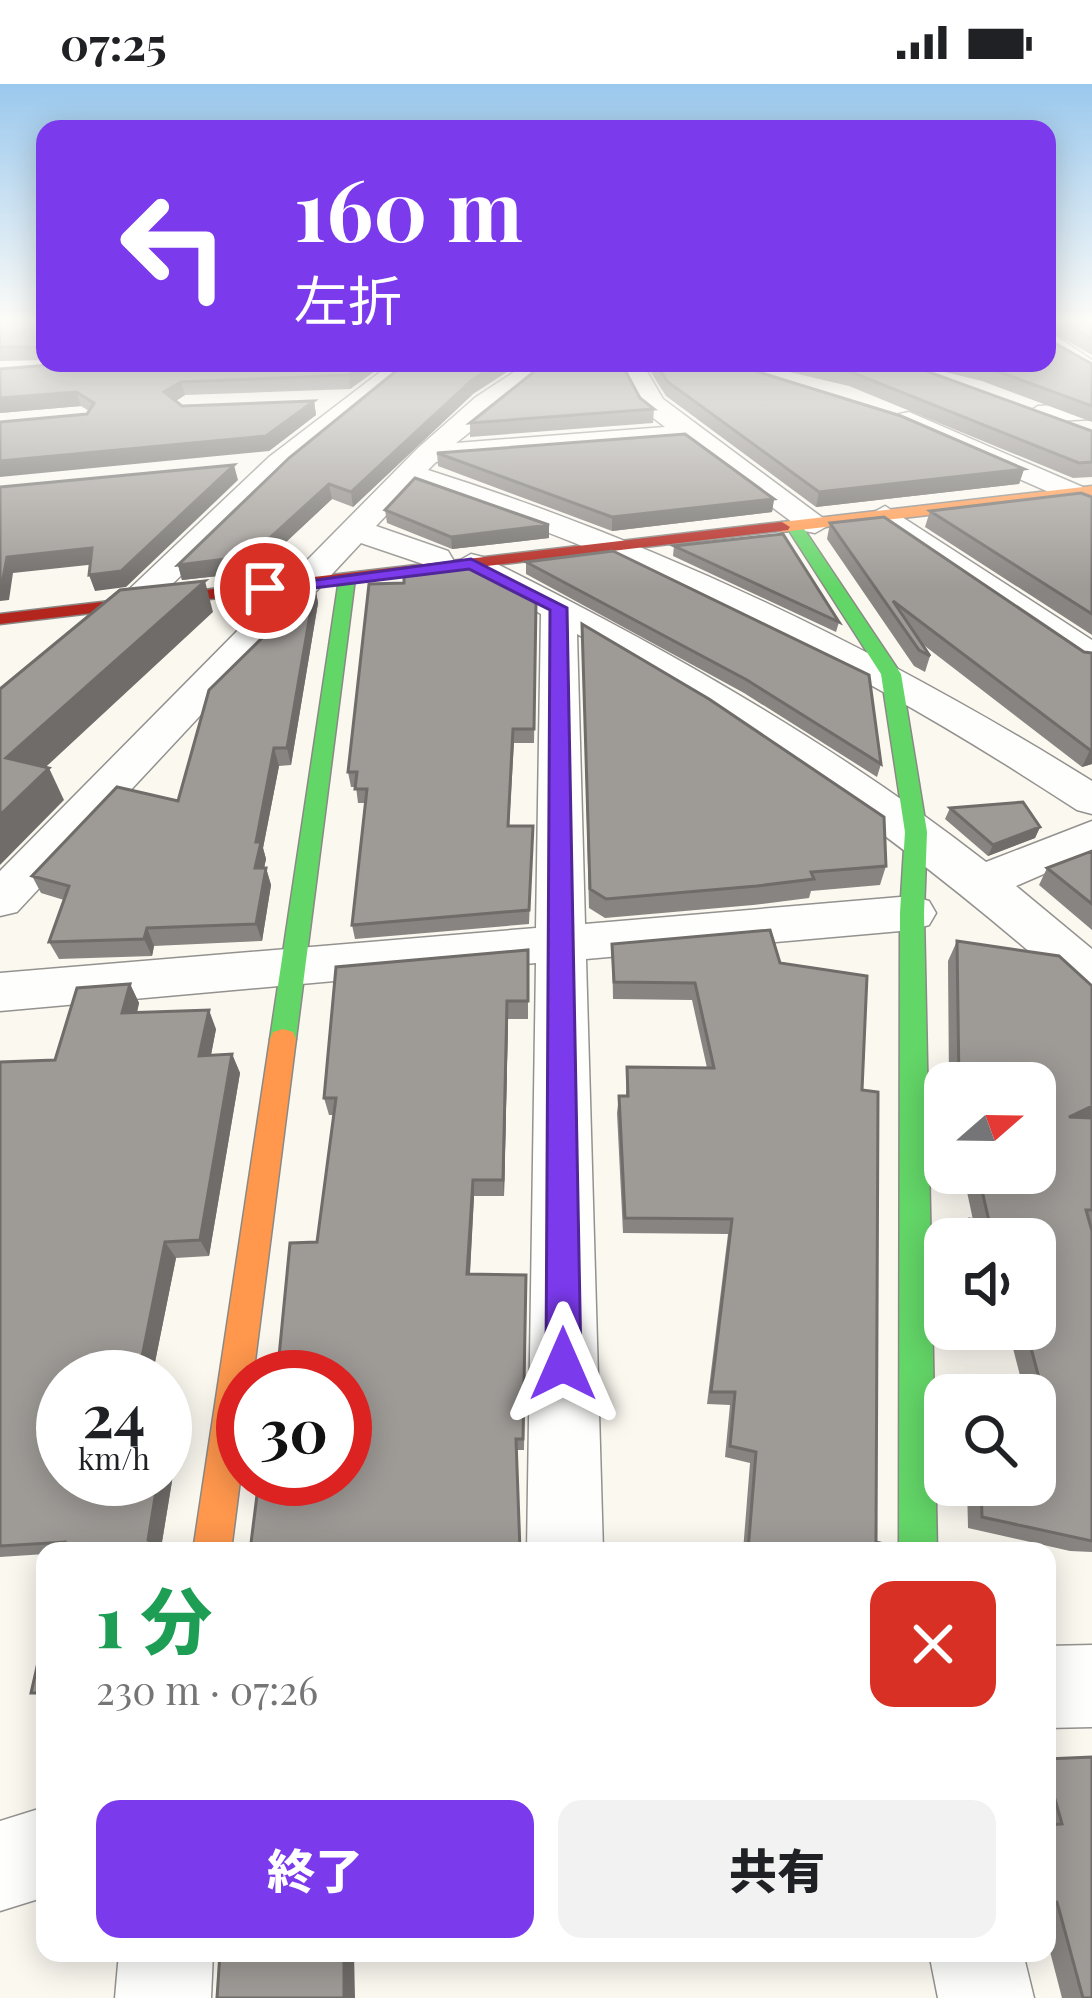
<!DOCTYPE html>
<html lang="ja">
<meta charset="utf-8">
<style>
body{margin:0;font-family:"Playfair Display","Noto Sans JP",serif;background:#f2f2f2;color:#202124;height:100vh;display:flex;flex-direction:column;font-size:45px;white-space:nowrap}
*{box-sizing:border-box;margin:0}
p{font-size:39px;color:#757577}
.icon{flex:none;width:66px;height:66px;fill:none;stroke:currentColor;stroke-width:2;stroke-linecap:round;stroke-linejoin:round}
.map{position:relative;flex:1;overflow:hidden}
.drawer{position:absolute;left:36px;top:1458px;width:1020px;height:420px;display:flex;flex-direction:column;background:#fff;border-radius:24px;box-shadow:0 6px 30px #0003}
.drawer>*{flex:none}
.hud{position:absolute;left:36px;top:36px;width:1020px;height:252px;border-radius:24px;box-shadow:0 6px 30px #0003;background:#7c3aed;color:#fff;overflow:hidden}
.needle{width:78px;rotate:70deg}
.fabs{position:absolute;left:924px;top:978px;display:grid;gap:24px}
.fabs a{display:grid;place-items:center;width:132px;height:132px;border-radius:24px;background:#fff;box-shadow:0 6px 30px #0003;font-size:60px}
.speed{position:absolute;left:36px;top:1266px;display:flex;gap:24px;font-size:60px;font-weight:700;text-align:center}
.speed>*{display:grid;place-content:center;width:156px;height:156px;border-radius:50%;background:#fff;box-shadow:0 6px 30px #0003;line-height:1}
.speed small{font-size:30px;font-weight:400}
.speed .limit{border:18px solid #d22;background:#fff;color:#111}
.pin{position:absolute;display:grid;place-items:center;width:102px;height:102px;color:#fff;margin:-51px;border:6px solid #fff;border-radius:50%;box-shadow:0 3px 12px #0007}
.me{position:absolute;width:132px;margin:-66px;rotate:0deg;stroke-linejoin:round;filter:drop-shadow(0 0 9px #0008)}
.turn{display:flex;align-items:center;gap:42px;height:252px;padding:0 60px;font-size:54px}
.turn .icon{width:156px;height:156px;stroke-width:2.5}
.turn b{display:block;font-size:84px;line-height:102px}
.round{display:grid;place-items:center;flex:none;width:126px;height:126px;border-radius:24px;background:#f2f2f2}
.headline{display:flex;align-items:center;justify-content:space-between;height:204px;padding:0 60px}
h1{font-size:72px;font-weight:800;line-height:90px;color:#1e9e55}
.primary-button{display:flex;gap:24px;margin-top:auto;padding:24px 60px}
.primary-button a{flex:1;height:138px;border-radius:24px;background:#7c3aed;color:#fff;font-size:48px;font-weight:800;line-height:138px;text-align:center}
.primary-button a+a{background:#f2f2f2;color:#202124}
.status{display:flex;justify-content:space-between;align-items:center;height:84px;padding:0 60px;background:#fff;direction:ltr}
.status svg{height:33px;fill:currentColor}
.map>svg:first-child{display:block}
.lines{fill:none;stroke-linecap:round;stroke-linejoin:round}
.street-casing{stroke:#94928f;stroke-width:3}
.fast-casing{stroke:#8a8985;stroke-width:3}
.slow-casing{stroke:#8a8985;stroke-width:3}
.jam-casing{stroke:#8a8985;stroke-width:3}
.street{fill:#fefefd;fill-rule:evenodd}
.fast{fill:#63d668;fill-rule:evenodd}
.slow{fill:#ff974d;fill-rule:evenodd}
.jam{fill:#b3261e;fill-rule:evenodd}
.wall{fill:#888481}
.shaded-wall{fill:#6f6c69}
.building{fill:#9e9a96;stroke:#6f6c69;stroke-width:3}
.route{fill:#7c3aed;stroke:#51269a;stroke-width:3}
</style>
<div class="status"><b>07:25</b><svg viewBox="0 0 49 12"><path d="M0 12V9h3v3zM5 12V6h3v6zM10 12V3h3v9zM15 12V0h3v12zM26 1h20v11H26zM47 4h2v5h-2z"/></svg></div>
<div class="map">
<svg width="1092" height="1914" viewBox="0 0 1092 1914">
<rect width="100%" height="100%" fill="#fbf8f0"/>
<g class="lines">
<defs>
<path id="street" d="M 1047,246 L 1092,276 L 1092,295 L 1047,265 Z
M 392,279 L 419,279 L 289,385 L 145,527 L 121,527 L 115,520 L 121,513 L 269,373 Z
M 528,279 L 557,279 L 456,359 L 665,343 L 643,326 L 618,279 L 642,279 L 663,315 L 831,440 L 815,449 L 804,447 L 685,358 L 436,378 L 428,386 C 665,461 881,566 1092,697 L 1092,730 L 1077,726 C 868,589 653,478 415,401 L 376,442 L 448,467 L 455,479 L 471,470 L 483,473 C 658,560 831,657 986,778 L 1092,737 L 1092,769 L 1016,802 L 1092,865 L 1092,912 L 1074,906 C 919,770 758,652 577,550 L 585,840 L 912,812 L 929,817 L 936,829 L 929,841 L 912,846 L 586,875 L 603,1467 L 527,1467 L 536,879 L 0,927 L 0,889 L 536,844 L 541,530 L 457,484 L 441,494 L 429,491 L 423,480 L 361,459 L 17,828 L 0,832 L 0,787 L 418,364 L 476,313 Z
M 1092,319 L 1092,335 L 1038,338 L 1025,330 L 1038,322 Z
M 909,328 L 1092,407 L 1092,427 L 899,342 L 899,330 Z
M 885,422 L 1092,556 L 1092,584 L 1079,581 L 874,438 L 869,431 Z
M 1092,1561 L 1092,1643 L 1047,1644 L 1047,1562 Z
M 45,1723 L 45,1813 L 0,1827 L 0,1737 Z
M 119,1869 L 213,1869 L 211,1914 L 115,1914 Z
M 929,1869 L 1023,1869 L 1034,1914 L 938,1914 Z"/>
<path id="fast" d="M 788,439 L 800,439 L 901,590 L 927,748 L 924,829 L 937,1467 L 899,1467 L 900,829 L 905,748 L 881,590 L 786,442 Z
M 347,490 L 355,495 L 296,955 L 293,962 L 273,962 L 270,955 L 339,495 Z"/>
<path id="slow" d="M 1092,402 L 1092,412 L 782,448 L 774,443 L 782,438 Z
M 283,945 L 293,948 L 296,955 L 253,1293 L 243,1293 L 243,1373 L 231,1467 L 193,1467 L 270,955 L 273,948 Z"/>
<path id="jam" d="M 782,438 L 790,443 L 788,446 L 0,540 L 0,530 Z"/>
</defs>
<use href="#street" class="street-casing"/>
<use href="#fast" class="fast-casing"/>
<use href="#slow" class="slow-casing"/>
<use href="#jam" class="jam-casing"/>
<use href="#street" class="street"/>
<use href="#fast" class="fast"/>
<use href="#slow" class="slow"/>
<use href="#jam" class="jam"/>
</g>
<path class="wall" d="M 0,237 L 45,237 L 45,276 L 0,277 Z
M 1047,237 L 1092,237 L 1092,271 L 1048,246 L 1049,256 L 1092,280 L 1092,338 L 982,297 L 908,279 L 1047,279 Z
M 74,279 L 386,279 L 350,305 L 185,311 L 176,317 L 182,322 L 314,317 L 316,331 L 269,367 L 87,330 L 89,327 L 81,322 L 0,329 Z
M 645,279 L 729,279 L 1024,385 L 1019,400 L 816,423 L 666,312 Z
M 751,279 L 904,279 L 1092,347 L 1092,393 L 1073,394 L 849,302 Z
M 473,310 L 353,423 L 332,415 L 254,488 L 182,496 L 178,481 Z
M 640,314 L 654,325 L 653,339 L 470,353 L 470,339 Z
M 437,369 L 774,415 L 772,428 L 612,447 L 438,382 Z
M 1092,413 L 1092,551 L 925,443 L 930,427 Z
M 385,426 L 549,441 L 549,454 L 452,465 L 387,439 Z
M 830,439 L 1084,568 L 1092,680 L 1082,683 L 921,559 L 930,572 L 925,588 L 914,582 L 827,455 Z
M 674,462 L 839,538 L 836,548 L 673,472 Z
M 613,467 L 881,680 L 877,693 L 744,609 L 526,490 L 526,478 Z
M 315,502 L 318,519 L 291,681 L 279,682 L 263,764 L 266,775 L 264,784 L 266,784 L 271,801 L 262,857 L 154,862 L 152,872 L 59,875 L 49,858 L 64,816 L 41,809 L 32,792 L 178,717 Z
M 536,519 L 534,659 L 514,659 L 509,742 L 533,742 L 529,840 L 355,855 L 352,841 L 366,719 L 358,719 L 356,703 L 351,703 L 348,688 Z
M 582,540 L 886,782 L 880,801 L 811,807 L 809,814 L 753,821 L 605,834 L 589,824 Z
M 950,724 L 1040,743 L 1035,754 L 988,772 L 945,735 Z
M 1092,767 L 1092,846 L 1039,801 L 1047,784 Z
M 957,857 L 1092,902 L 1092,1468 L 1070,1467 L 968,1444 L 967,1401 L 1035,1401 L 1035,1311 L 1025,1311 L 1008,1245 L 1035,1245 L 1035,1155 L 952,1155 L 961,1143 L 973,1136 L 963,1089 L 1035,1089 L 1035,999 L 949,999 L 948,877 Z
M 612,860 L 780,879 L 862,1006 L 876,1458 L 892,1467 L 743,1467 L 750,1379 L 725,1373 L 730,1321 L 707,1320 L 728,1150 L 623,1149 L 617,1029 L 619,1012 L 626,1012 L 627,983 L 707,984 L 692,916 L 613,915 Z
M 528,866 L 528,935 L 508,935 L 504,1112 L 474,1112 L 470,1190 L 526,1206 L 524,1366 L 517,1366 L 317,1158 L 334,1031 L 329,1031 L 324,1014 Z
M 130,900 L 139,919 L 137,929 L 216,945 L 211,971 L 232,970 L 240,989 L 209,1172 L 176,1174 L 152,1293 L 63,1293 L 63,1395 L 174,1304 L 185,1318 L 161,1464 L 165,1467 L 45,1467 L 45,1470 L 0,1473 L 0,978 L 55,976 Z
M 1092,1673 L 1092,1914 L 1062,1914 L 1047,1856 L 1047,1675 Z"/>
<path class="shaded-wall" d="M 365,279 L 386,279 L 350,305 L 349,291 Z
M 499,279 L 521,279 L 473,310 L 353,423 L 351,408 L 472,296 Z
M 181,298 L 185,311 L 168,322 L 164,308 Z
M 76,308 L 81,322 L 0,329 L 0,314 Z
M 314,317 L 316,331 L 269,367 L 0,393 L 0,377 Z
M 234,381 L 238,396 L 126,503 L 95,507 L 89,491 Z
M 1024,385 L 1019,400 L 816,423 L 819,408 Z
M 329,400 L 332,415 L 254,488 L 182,496 L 178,481 Z
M 774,415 L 772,428 L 612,447 L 612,433 Z
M 549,441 L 549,454 L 452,465 L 451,453 Z
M 92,464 L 97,480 L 13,489 L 9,516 L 0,517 L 0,500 L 7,473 Z
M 205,497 L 213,528 L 21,706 L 6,674 Z
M 315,502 L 318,519 L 291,681 L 287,664 Z
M 274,664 L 279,682 L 263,764 L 266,775 L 260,802 L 255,784 L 256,758 Z
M 1090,666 L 1092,666 L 1092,680 L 1082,683 Z
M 49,684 L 64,716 L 0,781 L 0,731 Z
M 1040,743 L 1035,754 L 988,772 L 993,761 Z
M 266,784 L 271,801 L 262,857 L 256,840 Z
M 147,844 L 154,862 L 152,872 L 144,855 Z
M 130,900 L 139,919 L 132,948 L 122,929 Z
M 507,917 L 508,935 L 504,1112 L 503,1096 Z
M 209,926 L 216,945 L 207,991 L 199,972 Z
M 232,970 L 240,989 L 209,1172 L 200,1156 Z
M 1092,1022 L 1092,1034 L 1069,1033 Z
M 473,1096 L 474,1112 L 469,1205 L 467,1190 Z
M 165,1158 L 176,1174 L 152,1293 L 138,1293 Z
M 174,1304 L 185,1318 L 161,1464 L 165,1467 L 157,1467 L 148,1456 L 158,1395 L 165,1395 L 165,1357 Z
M 344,1869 L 354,1869 L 355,1914 L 344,1914 Z"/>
<path class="building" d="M 0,237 L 45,237 L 45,263 L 0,263 Z
M 1047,237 L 1049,256 L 1092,280 L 1092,322 L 986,283 L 969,279 L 1047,279 Z
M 1061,237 L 1092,237 L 1092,255 Z
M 74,279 L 365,279 L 349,291 L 181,298 L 164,308 L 182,322 L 314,317 L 266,352 L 0,377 L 0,338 L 87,330 L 94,319 L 76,308 L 0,314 L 0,285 Z
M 406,279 L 499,279 L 472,296 L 351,408 L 329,400 L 250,472 L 178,481 L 289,374 Z
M 545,279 L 621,279 L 640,314 L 654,325 L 470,339 Z
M 655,279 L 729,279 L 901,332 L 1024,385 L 819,408 L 668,298 Z
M 811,279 L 904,279 L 1092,347 L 1092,378 L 1079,379 L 851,288 Z
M 685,350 L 774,415 L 612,433 L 437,369 Z
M 234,381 L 121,487 L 89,491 L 92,464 L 7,473 L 2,500 L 0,500 L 0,403 Z
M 415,394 L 549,441 L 451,453 L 385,426 Z
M 1081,409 L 1092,413 L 1092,530 L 930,427 Z
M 884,433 L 1084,568 L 1092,569 L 1092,666 L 1090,666 L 893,517 L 930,572 L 919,566 L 830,439 Z
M 783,450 L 839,538 L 674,462 Z
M 613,467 L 869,591 L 881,680 L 747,596 L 526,478 Z
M 469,483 L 536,519 L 534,645 L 513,645 L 508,742 L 533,742 L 529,826 L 352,841 L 367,705 L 355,705 L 357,688 L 348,688 L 369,500 L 404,499 L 404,490 Z
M 205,497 L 6,674 L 49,684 L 0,731 L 0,605 L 120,506 Z
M 315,502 L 287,664 L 274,664 L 256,758 L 261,758 L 255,784 L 266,784 L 256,840 L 147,844 L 144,855 L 49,858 L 69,802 L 32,792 L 117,703 L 178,717 L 209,606 Z
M 582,540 L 709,615 L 884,733 L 886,782 L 811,788 L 814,795 L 757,802 L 606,815 L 590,805 Z
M 1023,718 L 1040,743 L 993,761 L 950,724 Z
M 1092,767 L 1092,820 L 1047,784 Z
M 770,846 L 780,879 L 867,892 L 862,1006 L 878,1008 L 876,1458 L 892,1462 L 892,1467 L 748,1467 L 756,1368 L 730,1362 L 735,1308 L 711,1308 L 732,1135 L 625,1134 L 619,1012 L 628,1012 L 627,983 L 714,984 L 695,899 L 614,898 L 612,860 Z
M 957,857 L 1059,872 L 1092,902 L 1092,1022 L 1069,1033 L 1092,1034 L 1092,1126 L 1086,1126 L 1092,1147 L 1092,1457 L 982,1433 L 981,1401 L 1035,1401 L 1035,1347 L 1054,1351 L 1026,1245 L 1035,1245 L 1035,1155 L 962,1155 L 961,1143 L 969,1135 L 989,1137 L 978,1089 L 1035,1089 L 1035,999 L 959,999 Z
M 528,866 L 528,917 L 507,917 L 503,1096 L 473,1096 L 467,1190 L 526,1191 L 523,1355 L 516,1355 L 520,1467 L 250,1467 L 259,1395 L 345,1395 L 345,1293 L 277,1293 L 290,1159 L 317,1158 L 336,1014 L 324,1014 L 336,883 Z
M 130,900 L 122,929 L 209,926 L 199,972 L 232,970 L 200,1156 L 165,1158 L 138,1293 L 63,1293 L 63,1395 L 158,1395 L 148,1456 L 158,1462 L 157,1467 L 63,1467 L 65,1458 L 0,1462 L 0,978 L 55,976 L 77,904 Z
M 165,1304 L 174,1304 L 165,1357 Z
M 45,1548 L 45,1609 L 31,1609 Z
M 1092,1673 L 1092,1914 L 1083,1914 L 1057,1818 L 1047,1819 L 1047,1741 L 1062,1740 L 1047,1687 L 1047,1675 Z
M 220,1869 L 344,1869 L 344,1914 L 217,1914 Z"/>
<linearGradient id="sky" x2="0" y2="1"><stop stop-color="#9ac8ed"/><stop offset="0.47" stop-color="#fdfcf8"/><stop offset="1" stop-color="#fdfcf8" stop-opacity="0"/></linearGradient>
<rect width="1092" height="505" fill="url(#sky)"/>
<path class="route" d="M 471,475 L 567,524 L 581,1280 L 576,1292 L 563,1297 L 551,1292 L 546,1280 L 550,526 L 469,485 L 265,510 L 257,504 Z"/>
</svg>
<div class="fabs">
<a><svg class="needle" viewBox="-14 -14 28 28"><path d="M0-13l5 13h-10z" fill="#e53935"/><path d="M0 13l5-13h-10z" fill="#757577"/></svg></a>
<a><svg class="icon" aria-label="sound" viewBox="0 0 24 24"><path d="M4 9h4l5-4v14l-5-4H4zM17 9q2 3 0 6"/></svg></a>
<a><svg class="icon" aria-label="search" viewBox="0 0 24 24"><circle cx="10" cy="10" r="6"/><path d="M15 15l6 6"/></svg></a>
</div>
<div class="speed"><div>24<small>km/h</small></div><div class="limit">30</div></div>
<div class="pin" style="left:265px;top:504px;background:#d93025"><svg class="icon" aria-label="arrive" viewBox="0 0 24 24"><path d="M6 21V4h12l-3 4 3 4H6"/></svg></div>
<svg class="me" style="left:563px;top:1280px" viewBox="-20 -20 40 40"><path d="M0-17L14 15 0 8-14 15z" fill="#7c3aed" stroke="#fff" stroke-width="4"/></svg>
<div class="hud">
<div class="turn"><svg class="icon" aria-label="left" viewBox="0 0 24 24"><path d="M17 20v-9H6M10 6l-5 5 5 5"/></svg><div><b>160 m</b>左折</div></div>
</div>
<section class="drawer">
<div class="headline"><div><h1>1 分</h1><p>230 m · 07:26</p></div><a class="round" style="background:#d93025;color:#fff"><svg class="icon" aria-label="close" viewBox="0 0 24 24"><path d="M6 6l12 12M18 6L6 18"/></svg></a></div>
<div class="primary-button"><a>終了</a><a>共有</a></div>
</section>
</div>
